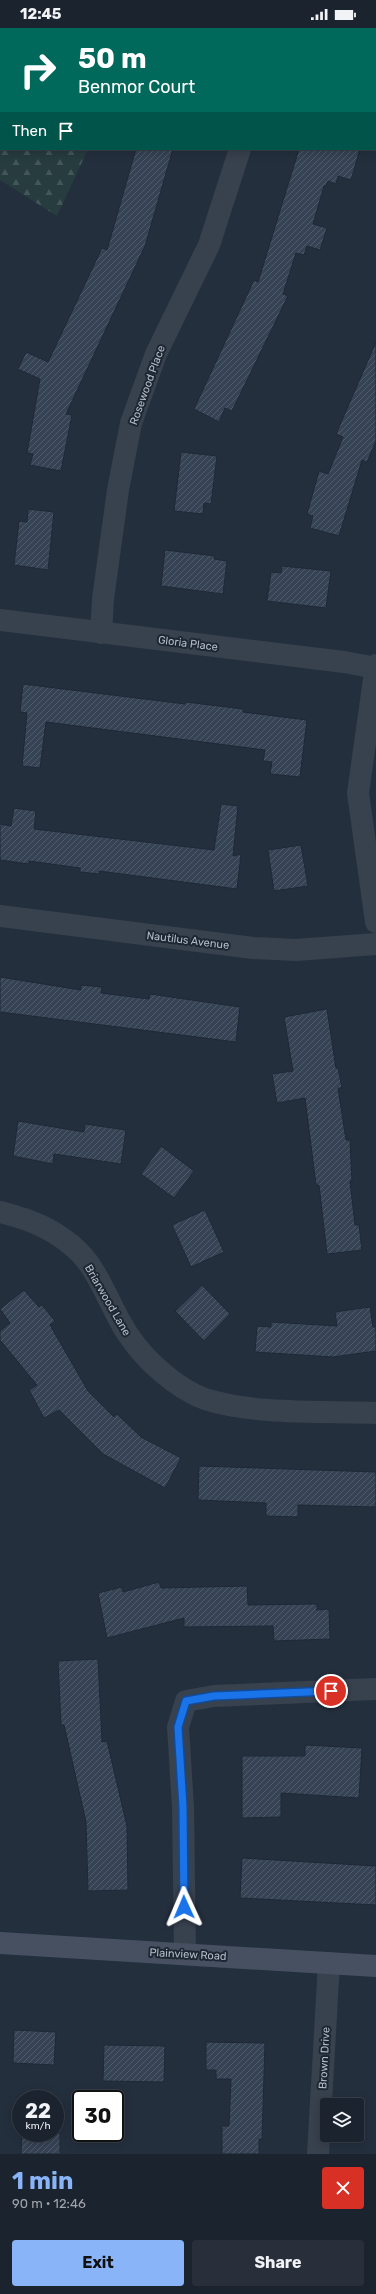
<!DOCTYPE html>
<meta charset="utf-8">
<style>
body{margin:0;font-family:Rubik,sans-serif;background:#282f3a;color:#f1f3f6;height:100vh;display:flex;flex-direction:column;font-size:15px;white-space:nowrap}
*{box-sizing:border-box;margin:0}
p{font-size:13px;color:#a0a4aa}
.icon{flex:none;width:22px;height:22px;fill:none;stroke:currentColor;stroke-width:2;stroke-linecap:round;stroke-linejoin:round}
.map{position:relative;height:2126px;overflow:hidden}
.details{display:flex;flex-direction:column;background:#1b232e;flex:1}
.details>*{flex:none}
.hud{position:absolute;left:0px;top:0px;width:376px;height:122px;box-shadow:0 2px 10px #0003,0 0 0 1px #39404a;background:#00695c;color:#fff;overflow:hidden}
.tools{position:absolute;left:320px;top:2070px;display:grid;gap:8px}
.tools a{display:grid;place-items:center;width:44px;height:44px;border-radius:4px;background:#1b232e;box-shadow:0 2px 10px #0003,0 0 0 1px #39404a;font-size:20px}
.speed{position:absolute;left:12px;top:2062px;display:flex;gap:8px;font-size:20px;font-weight:700;text-align:center}
.speed>*{display:grid;place-content:center;width:52px;height:52px;border-radius:50%;background:#1b232e;box-shadow:0 2px 10px #0003,0 0 0 1px #39404a;line-height:1}
.speed small{font-size:10px;font-weight:400}
.speed .limit{border:2px solid #111;border-radius:6px;background:#fff;color:#111}
.pin{position:absolute;display:grid;place-items:center;width:34px;height:34px;color:#fff;margin:-17px;border:2px solid #fff;border-radius:50%;box-shadow:0 1px 4px #0007}
.me{position:absolute;width:44px;margin:-22px;rotate:359deg;stroke-linejoin:round;filter:drop-shadow(0 0 3px #0008)}
.turn{display:flex;align-items:center;gap:14px;height:84px;padding:0 12px;font-size:18px}
.turn .icon{width:52px;height:52px;stroke-width:2.5}
.turn b{display:block;font-size:28px;line-height:34px}
.then{display:flex;align-items:center;height:38px;padding:0 12px;background:#0003;gap:8px;font-size:15px}
.round{display:grid;place-items:center;flex:none;width:42px;height:42px;border-radius:4px;background:#282f3a}
.overview{display:flex;align-items:center;justify-content:space-between;height:68px;padding:0 12px}
h1{font-size:24px;font-weight:700;line-height:30px;color:#8ab4f8}
.action{display:flex;gap:8px;margin-top:auto;padding:8px 12px}
.action a{flex:1;height:46px;border-radius:4px;background:#8ab4f8;color:#111;font-size:16px;font-weight:700;line-height:46px;text-align:center}
.action a+a{background:#282f3a;color:#f1f3f6}
.status{display:flex;justify-content:space-between;align-items:center;height:28px;padding:0 20px;background:#1b232e;direction:ltr}
.status svg{height:11px;fill:currentColor}
.map>svg:first-child{display:block}
.forest{fill:url(#forest-firs)}
.park{fill:url(#park-crowns)}
.water{fill:url(#water-ripples)}
.building{fill:url(#building-hatch);stroke:#1f2835}
.lines{fill:none;stroke-linecap:round;stroke-linejoin:round}
.minor{stroke:#38414e;stroke-width:22}
.secondary{stroke:#465061;stroke-width:22}
.route-casing{stroke:#114b97;stroke-width:10}
.route{stroke:#1a73e8;stroke-width:7}
.labels{text-anchor:middle;stroke-width:4;stroke-linejoin:round;paint-order:stroke}
.street-label{font-size:11px;fill:#b4bcc9;stroke:#1d2633}
</style>
<div class="status"><b>12:45</b><svg viewBox="0 0 49 12"><path d="M0 12V9h3v3zM5 12V6h3v6zM10 12V3h3v9zM15 12V0h3v12zM26 1h20v11H26zM47 4h2v5h-2z"/></svg></div>
<div class="map">
<svg width="376" height="2126" viewBox="0 0 376 2126">
<defs>
<pattern id="forest-firs" width="22" height="20" patternUnits="userSpaceOnUse"><rect width="22" height="20" fill="#263c3f"/><path d="M5 1l3.5 6h-7zM16 11l3.5 6h-7z" fill="#435659"/></pattern>
<pattern id="park-crowns" width="20" height="18" patternUnits="userSpaceOnUse"><rect width="20" height="18" fill="#263c3f"/><path d="M2 6a3 3 0 1 1 6 0M12 15a3 3 0 1 1 6 0" fill="none" stroke="#435659"/></pattern>
<pattern id="water-ripples" width="26" height="14" patternUnits="userSpaceOnUse"><rect width="26" height="14" fill="#17263c"/><path d="M2 4q2-2 4 0t4 0M15 11q2-2 4 0t4 0" fill="none" stroke="#364457"/></pattern>
<pattern id="building-hatch" width="6" height="6" patternUnits="userSpaceOnUse"><rect width="6" height="6" fill="#364354"/><path d="M-1 1l2-2M0 6l6-6M5 7l2-2" fill="none" stroke="#515c6b"/></pattern>
</defs>
<rect width="100%" height="100%" fill="#242f3e"/>
<path class="forest" d="M 0,0 L 62,1 L 1,1 L 1,121 L 88,121 L 57,188 L 0,152 Z"/>
<path class="park" d="M 218,0 L 376,0 L 376,49 L 375,1 Z"/>
<path class="water" d="M 1,20 L 1,120 L 0,21 Z"/>
<path class="building" d="M 136,121 L 173,121 L 145,218 L 66,386 L 72,387 L 61,443 L 30,437 L 33,426 L 27,425 L 40,351 L 18,341 L 26,324 L 48,334 L 102,220 L 107,222 Z
M 299,121 L 360,121 L 351,152 L 338,148 L 336,156 L 328,153 L 326,158 L 324,158 L 313,196 L 327,200 L 320,222 L 307,218 L 304,227 L 296,225 L 283,266 L 288,268 L 232,383 L 225,380 L 219,394 L 194,381 L 254,252 L 258,254 Z
M 376,314 L 376,413 L 367,434 L 362,432 L 339,508 L 310,500 L 313,488 L 307,486 L 319,443 L 328,446 L 343,409 L 336,406 Z
M 181,424 L 217,428 L 211,476 L 204,475 L 203,486 L 174,483 Z
M 28,481 L 54,484 L 48,542 L 14,537 L 19,493 L 27,494 Z
M 165,522 L 215,528 L 214,531 L 227,533 L 223,566 L 161,558 Z
M 282,538 L 331,543 L 326,580 L 267,573 L 271,544 L 281,545 Z
M 23,656 L 185,676 L 186,674 L 243,681 L 243,684 L 307,692 L 300,749 L 270,746 L 272,734 L 263,733 L 265,722 L 46,694 L 40,740 L 22,738 L 27,685 L 20,684 Z
M 221,776 L 238,778 L 233,828 L 241,826 L 237,861 L 99,843 L 99,846 L 80,844 L 80,840 L 29,833 L 29,836 L 0,832 L 0,796 L 11,798 L 14,780 L 36,783 L 34,801 L 214,822 Z
M 301,817 L 308,858 L 274,863 L 268,822 Z
M 0,949 L 81,962 L 81,957 L 102,959 L 101,965 L 149,971 L 150,966 L 240,979 L 236,1014 L 0,984 Z
M 327,981 L 336,1040 L 338,1040 L 342,1060 L 338,1060 L 346,1112 L 350,1112 L 352,1153 L 350,1153 L 355,1197 L 359,1197 L 362,1222 L 327,1226 L 319,1157 L 316,1157 L 305,1070 L 277,1075 L 272,1046 L 293,1043 L 284,989 Z
M 18,1093 L 84,1104 L 85,1096 L 126,1102 L 121,1136 L 54,1126 L 53,1136 L 13,1128 Z
M 161,1118 L 194,1143 L 174,1170 L 141,1146 Z
M 205,1182 L 224,1224 L 191,1239 L 172,1197 Z
M 202,1257 L 230,1286 L 204,1313 L 175,1283 Z
M 24,1262 L 39,1279 L 42,1277 L 55,1293 L 50,1297 L 88,1363 L 114,1389 L 117,1386 L 141,1409 L 181,1430 L 165,1460 L 103,1426 L 59,1382 L 44,1390 L 29,1362 L 37,1357 L 0,1312 L 0,1303 L 10,1295 L 0,1281 Z
M 370,1279 L 373,1299 L 376,1299 L 376,1323 L 333,1329 L 255,1324 L 257,1298 L 271,1299 L 271,1294 L 337,1298 L 335,1284 Z
M 199,1438 L 376,1444 L 376,1479 L 298,1477 L 298,1489 L 266,1488 L 266,1475 L 198,1472 Z
M 159,1554 L 161,1560 L 247,1558 L 248,1577 L 317,1576 L 317,1582 L 329,1581 L 330,1611 L 274,1613 L 273,1598 L 184,1599 L 184,1590 L 107,1610 L 98,1565 L 122,1559 L 123,1564 Z
M 98,1631 L 102,1714 L 107,1713 L 127,1798 L 128,1862 L 88,1863 L 86,1794 L 64,1697 L 61,1697 L 58,1633 Z
M 305,1717 L 362,1720 L 359,1770 L 281,1765 L 281,1789 L 242,1790 L 242,1728 L 305,1728 Z
M 242,1830 L 376,1838 L 376,1877 L 240,1870 Z
M 14,2002 L 56,2004 L 54,2037 L 13,2035 Z
M 206,2014 L 265,2015 L 262,2111 L 259,2111 L 259,2126 L 222,2126 L 222,2098 L 229,2098 L 231,2051 L 216,2051 L 216,2042 L 206,2042 Z
M 104,2017 L 165,2018 L 164,2054 L 103,2053 Z
M 22,2105 L 60,2105 L 60,2126 L 21,2126 Z"/>
<g class="lines">
<path class="minor" d="M 157,0 L 160,1
M 375,68 L 376,68
M 0,592 L 344,634 L 376,640
M 101,605 L 103,571 L 118,462 L 131,395 L 156,326 L 209,217 L 240,121
M 376,637 L 358,765 L 376,894
M 0,888 L 253,920 L 296,922 L 376,916
M 0,1184 C 31,1192 56,1201 80,1225 C 100,1245 112,1284 129,1308 C 145,1332 177,1361 205,1371 C 255,1387 323,1383 376,1385
M 185,1925 L 183,1779 L 178,1699 L 186,1673 L 214,1668 L 375,1661
M 318,2126 L 329,1935"/>
<path class="secondary" d="M 0,1915 L 376,1938"/>
</g>
<g class="lines">
<defs>
<path id="route" d="M 184,1879 L 183,1779 L 178,1699 L 186,1673 L 214,1668 L 331,1663"/>
</defs>
<use href="#route" class="route-casing"/>
<use href="#route" class="route"/>
</g>
<g class="labels">
<g class="street-label">
<text transform="translate(147 357) rotate(-70)" y="4">Rosewood Place</text>
<text transform="translate(188 615) rotate(7)" y="4">Gloria Place</text>
<text transform="translate(188 912) rotate(7)" y="4">Nautilus Avenue</text>
<text transform="translate(108 1272) rotate(60)" y="4">Briarwood Lane</text>
<text transform="translate(188 1926) rotate(3)" y="4">Plainview Road</text>
<text transform="translate(324 2030) rotate(-87)" y="4">Brown Drive</text>
</g>
</g>
</svg>
<div class="tools">
<a><svg class="icon" aria-label="layers" viewBox="0 0 24 24"><path d="M12 4l9 5-9 5-9-5zM3 14l9 5 9-5"/></svg></a>
</div>
<div class="speed"><div>22<small>km/h</small></div><div class="limit">30</div></div>
<div class="pin" style="left:331px;top:1663px;background:#d93025"><svg class="icon" aria-label="arrive" viewBox="0 0 24 24"><path d="M6 21V4h12l-3 4 3 4H6"/></svg></div>
<svg class="me" style="left:184px;top:1879px" viewBox="-20 -20 40 40"><path d="M0-17L14 15 0 8-14 15z" fill="#1a73e8" stroke="#fff" stroke-width="4"/></svg>
<div class="hud">
<div class="turn"><svg class="icon" aria-label="right" viewBox="0 0 24 24"><path d="M7 20v-9h11M14 6l5 5-5 5"/></svg><div><b>50 m</b>Benmor Court</div></div>
<div class="then">Then<svg class="icon" aria-label="arrive" viewBox="0 0 24 24"><path d="M6 21V4h12l-3 4 3 4H6"/></svg></div>
</div>
</div>
<section class="details">
<div class="overview"><div><h1>1 min</h1><p>90 m · 12:46</p></div><a class="round" style="background:#d93025;color:#fff"><svg class="icon" aria-label="close" viewBox="0 0 24 24"><path d="M6 6l12 12M18 6L6 18"/></svg></a></div>
<div class="action"><a>Exit</a><a>Share</a></div>
</section>
